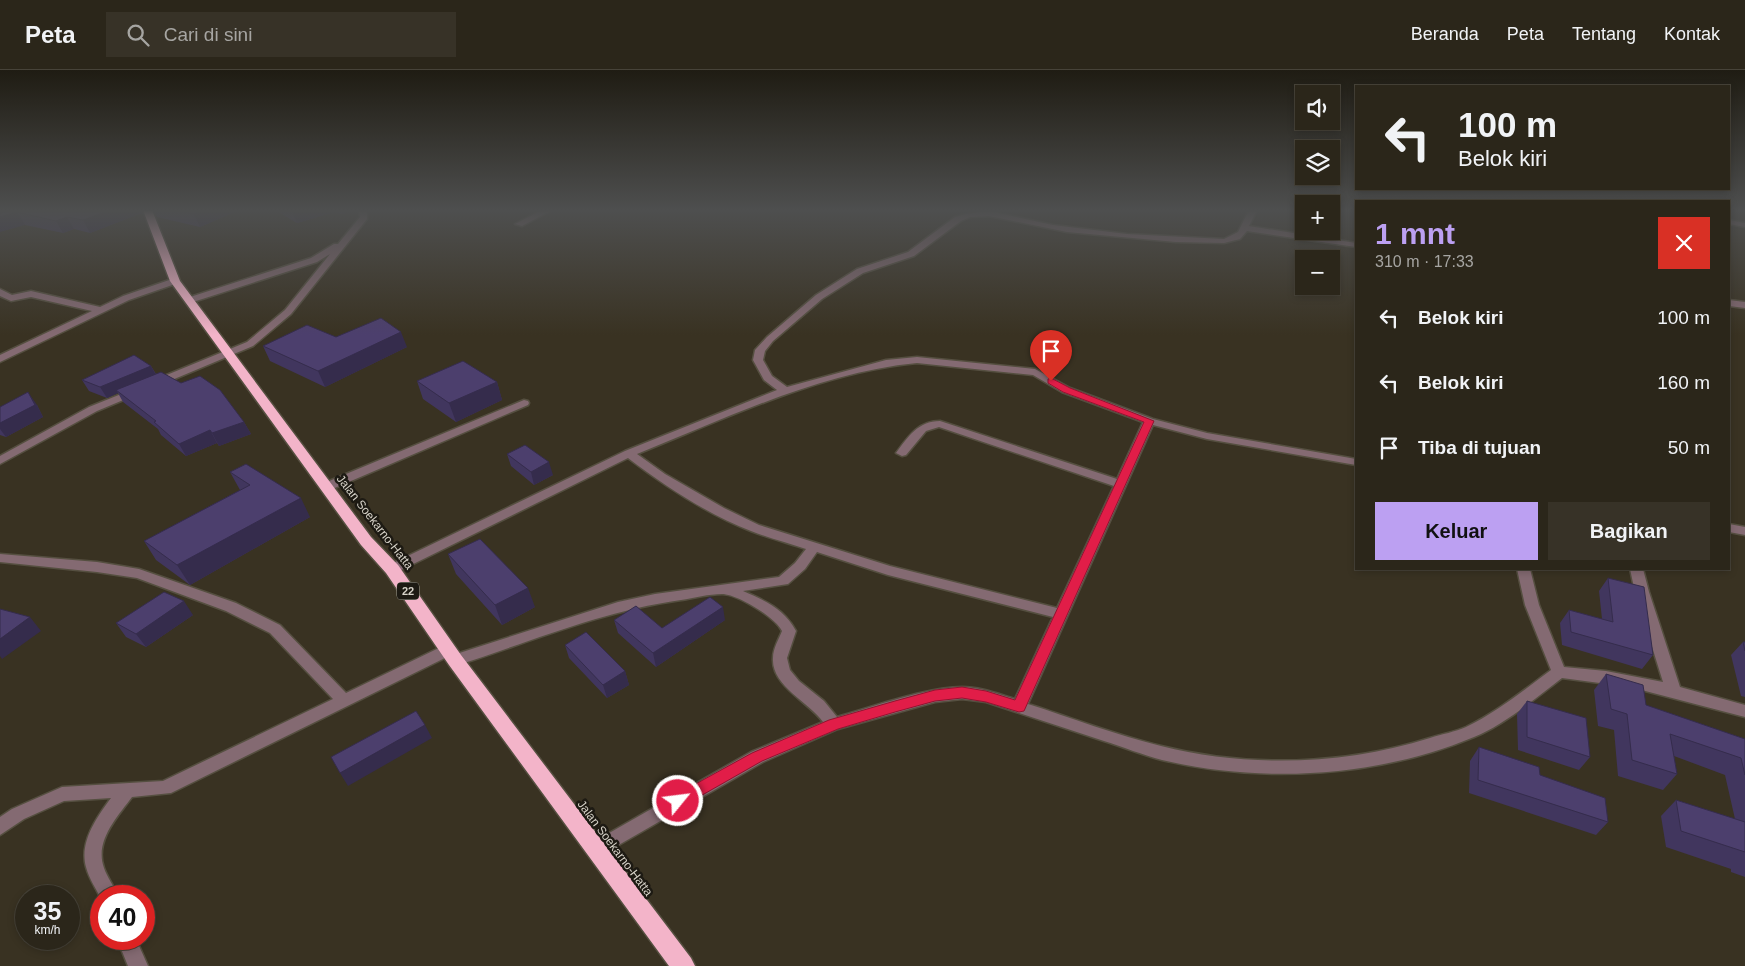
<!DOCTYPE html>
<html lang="id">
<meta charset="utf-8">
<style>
body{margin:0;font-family:Arial,sans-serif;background:#373227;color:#f1f3f6;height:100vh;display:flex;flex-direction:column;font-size:19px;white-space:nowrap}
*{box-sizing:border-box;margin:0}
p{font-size:16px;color:#a6a5a2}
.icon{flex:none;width:28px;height:28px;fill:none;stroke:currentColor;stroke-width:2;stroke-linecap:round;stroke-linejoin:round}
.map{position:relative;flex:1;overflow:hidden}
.details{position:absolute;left:1355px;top:130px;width:375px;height:370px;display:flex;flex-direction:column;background:#2b261a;border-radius:0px;box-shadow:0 2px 8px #0003,0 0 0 1px #474339}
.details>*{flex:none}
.guide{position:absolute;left:1355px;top:15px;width:375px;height:105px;border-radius:0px;box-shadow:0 2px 8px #0003,0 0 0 1px #474339;background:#2b261a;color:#f1f3f6;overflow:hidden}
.tools{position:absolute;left:1295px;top:15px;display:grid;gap:10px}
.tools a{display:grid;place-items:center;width:45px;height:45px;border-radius:0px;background:#2b261a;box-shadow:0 2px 8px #0003,0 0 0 1px #474339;font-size:25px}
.speed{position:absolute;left:15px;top:815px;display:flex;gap:10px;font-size:25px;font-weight:700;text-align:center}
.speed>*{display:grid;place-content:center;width:65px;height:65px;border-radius:50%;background:#2b261a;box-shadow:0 2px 8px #0003,0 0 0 1px #474339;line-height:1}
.speed small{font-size:12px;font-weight:400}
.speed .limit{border:8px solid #d22;background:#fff;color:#111}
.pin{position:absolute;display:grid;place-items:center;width:42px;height:42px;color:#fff;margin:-51px -21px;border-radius:50% 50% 50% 0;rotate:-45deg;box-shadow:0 0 5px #0007}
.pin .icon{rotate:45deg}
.me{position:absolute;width:55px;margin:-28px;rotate:61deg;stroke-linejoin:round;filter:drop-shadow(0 0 4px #0008)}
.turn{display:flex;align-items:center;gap:18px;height:105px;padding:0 20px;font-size:22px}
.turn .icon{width:65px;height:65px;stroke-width:2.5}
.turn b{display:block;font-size:35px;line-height:42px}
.round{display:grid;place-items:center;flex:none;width:52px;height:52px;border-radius:0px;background:#373227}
.head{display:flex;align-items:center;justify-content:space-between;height:85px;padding:0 20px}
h1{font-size:30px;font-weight:800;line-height:38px;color:#bca0f2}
.cta{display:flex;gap:10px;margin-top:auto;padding:10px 20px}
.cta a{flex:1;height:58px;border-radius:0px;background:#bca0f2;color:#111;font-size:20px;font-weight:800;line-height:58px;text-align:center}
.cta a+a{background:#373227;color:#f1f3f6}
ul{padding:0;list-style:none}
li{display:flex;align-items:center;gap:15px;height:65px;padding:0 20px}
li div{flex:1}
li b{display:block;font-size:19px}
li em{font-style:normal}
header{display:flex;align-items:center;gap:30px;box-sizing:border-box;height:70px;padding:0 25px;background:#2b261a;border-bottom:1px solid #474339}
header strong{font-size:24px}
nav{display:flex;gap:28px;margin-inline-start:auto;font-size:18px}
.search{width:350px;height:45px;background:#373227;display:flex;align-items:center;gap:12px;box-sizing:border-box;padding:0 18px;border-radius:0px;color:#a6a5a2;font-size:19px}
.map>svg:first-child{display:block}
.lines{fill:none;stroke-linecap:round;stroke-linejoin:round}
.minor-casing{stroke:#554f40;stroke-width:3}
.highway-casing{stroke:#554f40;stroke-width:3}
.minor{fill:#846a72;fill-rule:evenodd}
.highway{fill:#f3b4c9;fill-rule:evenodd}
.wall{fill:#41365e}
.shaded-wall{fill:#352c4c}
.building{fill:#4c3f6d;stroke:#352c4c}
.route{fill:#e11d48;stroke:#92132f}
.labels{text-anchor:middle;stroke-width:5;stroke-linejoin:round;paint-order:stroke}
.shield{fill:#1d1a13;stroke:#9f9c92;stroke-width:1}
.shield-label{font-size:11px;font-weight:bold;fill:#d7d3c9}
.street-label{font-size:12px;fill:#d7d3c9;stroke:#1d1a13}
</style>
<header>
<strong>Peta</strong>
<div class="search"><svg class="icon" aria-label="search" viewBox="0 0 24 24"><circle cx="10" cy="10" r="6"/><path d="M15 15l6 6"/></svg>Cari di sini</div>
<nav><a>Beranda</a><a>Peta</a><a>Tentang</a><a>Kontak</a></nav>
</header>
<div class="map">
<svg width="1745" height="896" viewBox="0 0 1745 896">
<rect width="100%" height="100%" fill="#393222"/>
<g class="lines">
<defs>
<path id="minor" d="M 359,140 L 367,140 L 367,149 L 291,244 L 253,276 L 160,315 L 152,315 L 151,313 L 152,311 L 247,272 L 285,240 L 330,184 L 317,192 L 193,232 L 187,232 L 187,228 L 311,188 L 334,174 L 338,174 L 360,147 Z
M 542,140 L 552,140 L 522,156 L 515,154 Z
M 1249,140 L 1257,140 L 1249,156 L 1356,173 L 1356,177 L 1247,161 L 1240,169 L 1224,173 L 1176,172 L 1067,162 L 989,146 L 970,147 L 961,151 L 914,186 L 863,203 L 822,229 L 773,271 L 765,281 L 763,290 L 772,306 L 787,317 L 886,290 L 917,287 L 1035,299 L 1070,318 L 1153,349 L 1207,363 L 1356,389 L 1356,395 L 1207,369 L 1153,355 L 1028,634 C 1072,648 1116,665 1161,676 C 1248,698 1345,695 1430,668 C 1442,664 1455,662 1466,657 C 1497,642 1524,620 1551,600 L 1525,535 L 1517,499 L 1530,499 L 1539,535 L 1564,597 L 1606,601 L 1663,612 L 1635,522 L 1630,499 L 1643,499 L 1649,522 L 1680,617 L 1745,635 L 1745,647 L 1630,617 L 1562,608 C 1536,628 1504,655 1474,667 C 1378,707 1263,714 1162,690 C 1143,685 1123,677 1104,671 C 1065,658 1025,645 986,632 L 962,629 L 935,632 L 838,659 L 763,692 L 596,788 L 590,786 L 587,780 L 590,774 L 751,682 L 823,652 C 809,632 771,616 773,588 C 773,578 779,569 782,561 C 775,547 737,524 722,524 C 709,524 694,528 681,530 C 602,541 530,572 455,596 L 450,594 L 448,590 L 450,586 L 618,532 L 655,524 L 779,507 L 795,493 L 806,479 C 788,473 769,468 751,461 C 707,444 665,416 628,388 L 397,502 L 387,502 L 385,499 L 387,496 L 625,381 L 777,320 L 764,310 L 753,290 L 755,280 L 767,267 L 816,225 L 857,199 L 908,182 L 955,147 L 966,144 L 989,141 L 1053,155 L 1127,164 L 1224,169 L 1238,162 ZM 917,293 L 1033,305 L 1062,322 L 1143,352 L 1117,409 L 940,351 C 918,351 908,367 896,383 L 902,386 L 906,385 L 926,361 L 939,357 L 1114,416 L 1057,538 L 890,496 L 759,455 L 724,438 L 665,404 L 637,384 C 727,348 821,302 917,293 ZM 817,482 L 888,505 L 1053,547 L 1015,629 C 998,624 980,617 962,617 C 927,617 873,637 837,647 L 824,631 L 799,611 L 790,600 L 787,588 L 796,561 C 784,539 766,531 743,521 L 788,514 L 805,499 Z
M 1729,150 L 1745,153 L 1745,157 L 1729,154 Z
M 175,208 L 179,211 L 178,213 L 129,230 L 0,292 L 0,285 L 92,241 L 31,227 L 11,231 L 0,226 L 0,219 L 12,225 L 31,221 L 100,237 L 123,226 Z
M 1729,230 L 1745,232 L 1745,238 L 1729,236 Z
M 136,318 L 141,321 L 140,323 L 97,341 L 0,394 L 0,386 L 89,337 Z
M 524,330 L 528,331 L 529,333 L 528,335 L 330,420 L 326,421 L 320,417 L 322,414 Z
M 1729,454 L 1745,457 L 1745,465 L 1729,462 Z
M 0,484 L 97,492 L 139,499 L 236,533 L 280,555 L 346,623 L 443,576 L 448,575 L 453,576 L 455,580 L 453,584 L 171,723 L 132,727 C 118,746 94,771 104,798 C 107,807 114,816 118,826 L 101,826 L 101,829 C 96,818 89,809 86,797 C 79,772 97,747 111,728 L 64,731 L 24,749 L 0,765 L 0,747 L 12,739 L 62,717 L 163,711 L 333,629 L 270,563 L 226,541 L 137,508 L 97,502 L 0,492 Z
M 117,869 L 136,869 L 148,896 L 128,896 Z"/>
<path id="highway" d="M 143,140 L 152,140 L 180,211 L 371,467 L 398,495 L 461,585 L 691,888 L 695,896 L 669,896 L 449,595 L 386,503 L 361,475 L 170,211 Z"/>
</defs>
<use href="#minor" class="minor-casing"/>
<use href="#highway" class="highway-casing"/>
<use href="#minor" class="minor"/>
<use href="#highway" class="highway"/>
</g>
<path class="wall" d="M 0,140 L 142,140 L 141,141 L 143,144 L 139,144 L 90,163 L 74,159 L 63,163 L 25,155 Z
M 153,140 L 239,140 L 200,157 L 157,147 Z
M 275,140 L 352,140 L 343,144 L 334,142 L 297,153 Z
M 336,267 L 407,277 L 325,317 L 270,291 L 263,276 Z
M 151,296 L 156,304 L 244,352 L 251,364 L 219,376 L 217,373 L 186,386 L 161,365 L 158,359 L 123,332 L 118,323 L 107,328 L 89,321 L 82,310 Z
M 417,311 L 497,312 L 502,330 L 456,352 L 423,329 Z
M 37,335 L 43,347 L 6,367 L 0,365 L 0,337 Z
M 507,384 L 553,405 L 534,415 L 511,396 Z
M 230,402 L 310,447 L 190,515 L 156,490 L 144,471 L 240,420 Z
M 448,484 L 535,537 L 502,555 L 456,504 Z
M 1608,508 L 1653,585 L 1642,599 L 1562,575 L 1560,553 L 1569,540 L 1602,549 L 1599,521 Z
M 193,545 L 146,577 L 126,567 L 116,553 Z
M 614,550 L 662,558 L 725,550 L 656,597 L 618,563 Z
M 1743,572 L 1745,572 L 1745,627 L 1741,626 L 1731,585 Z
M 565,575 L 625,601 L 629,615 L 607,628 L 569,588 Z
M 1606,604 L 1646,635 L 1745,669 L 1745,807 L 1731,802 L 1731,799 L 1666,777 L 1661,746 L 1676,730 L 1735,749 L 1725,705 L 1674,686 L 1677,704 L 1663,720 L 1618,706 L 1614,660 L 1598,656 L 1594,620 Z
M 1527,631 L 1590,687 L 1579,700 L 1518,680 L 1517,644 Z
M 1479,677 L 1540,705 L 1608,752 L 1596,765 L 1469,723 L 1470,691 Z"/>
<path class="shaded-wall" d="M 0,140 L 33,140 L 17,142 L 25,155 L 0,162 Z
M 111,140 L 137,140 L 139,144 L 90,163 L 83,150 Z
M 204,140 L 239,140 L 200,157 L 194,144 Z
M 296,140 L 333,140 L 334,142 L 297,153 L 292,141 Z
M 341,140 L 352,140 L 343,144 Z
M 67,147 L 74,159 L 63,163 L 56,151 Z
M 401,262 L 407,277 L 325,317 L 318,301 Z
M 151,296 L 157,307 L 116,320 L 118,323 L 107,328 L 100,317 Z
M 497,312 L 502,330 L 456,352 L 449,333 Z
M 28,322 L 37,335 L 43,347 L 6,367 L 0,359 L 0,353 Z
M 244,352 L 251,364 L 219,376 L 212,363 Z
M 210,360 L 217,373 L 186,386 L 179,374 Z
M 549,392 L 553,405 L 534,415 L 531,402 Z
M 301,428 L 310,447 L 190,515 L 177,495 Z
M 528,518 L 535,537 L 502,555 L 495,535 Z
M 184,531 L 193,545 L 146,577 L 136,564 Z
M 723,537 L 725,550 L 656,597 L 653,583 Z
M 30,547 L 41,561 L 2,589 L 0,586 L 0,569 Z
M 625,601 L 629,615 L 607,628 L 603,615 Z
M 425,655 L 432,668 L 348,716 L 340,703 Z"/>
<path class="building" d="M 10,140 L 111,140 L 83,150 L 67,147 L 56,151 L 17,142 L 0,147 L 0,143 Z
M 173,140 L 204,140 L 194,144 Z
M 381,248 L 401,262 L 318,301 L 263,276 L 307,255 L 336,267 Z
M 134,285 L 151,296 L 100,317 L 82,310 Z
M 463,291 L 497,312 L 449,333 L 417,311 Z
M 161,302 L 181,313 L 200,306 L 220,320 L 244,352 L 212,363 L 210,360 L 179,374 L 154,352 L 156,351 L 116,320 Z
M 28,322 L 35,335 L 0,353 L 0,337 Z
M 525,375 L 549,392 L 531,402 L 507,384 Z
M 246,394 L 301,428 L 177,495 L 144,471 L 250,415 L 230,402 Z
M 480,469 L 528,518 L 495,535 L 448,484 Z
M 1608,508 L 1644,517 L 1653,585 L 1571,562 L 1569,540 L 1613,552 Z
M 164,522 L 184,531 L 136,564 L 116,553 Z
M 710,527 L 723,537 L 653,583 L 614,550 L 636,536 L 662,558 Z
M 0,539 L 30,547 L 0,569 Z
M 586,562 L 625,601 L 603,615 L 565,575 Z
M 1743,572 L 1745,572 L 1745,581 Z
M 1606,604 L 1643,615 L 1646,635 L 1745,669 L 1745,705 L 1741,688 L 1670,664 L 1677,704 L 1632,690 L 1627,644 L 1611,639 Z
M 1527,631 L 1586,648 L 1590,687 L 1527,667 Z
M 416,641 L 425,655 L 340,703 L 331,687 Z
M 1479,677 L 1539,697 L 1540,705 L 1605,728 L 1608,752 L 1478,710 Z
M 1676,730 L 1745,752 L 1745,782 L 1681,761 Z"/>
<linearGradient id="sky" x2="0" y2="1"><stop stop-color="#1f1c13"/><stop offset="0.53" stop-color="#4e4f4f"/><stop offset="1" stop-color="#4e4f4f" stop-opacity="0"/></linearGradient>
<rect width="1745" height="265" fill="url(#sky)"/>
<path class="route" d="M 1051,308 L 1070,318 L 1154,351 L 1024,641 L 1019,642 L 986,632 L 962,628 L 935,631 L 895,642 L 838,659 L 762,691 L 683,736 L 678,738 L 672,736 L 670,731 L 672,727 L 752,683 L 829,650 L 895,631 L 935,620 L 962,617 L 986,621 L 1015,630 L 1144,352 L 1063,322 L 1048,313 L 1048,309 Z"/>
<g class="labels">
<rect class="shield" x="397" y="512.5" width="22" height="17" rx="4"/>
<g class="shield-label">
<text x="408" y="525">22</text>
</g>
<g class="street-label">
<text transform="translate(375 452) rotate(52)" y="4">Jalan Soekarno-Hatta</text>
<text transform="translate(615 778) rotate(53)" y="4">Jalan Soekarno-Hatta</text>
</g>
</g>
</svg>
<div class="tools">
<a><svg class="icon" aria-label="sound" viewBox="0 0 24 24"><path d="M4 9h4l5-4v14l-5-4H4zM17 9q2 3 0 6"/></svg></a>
<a><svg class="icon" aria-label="layers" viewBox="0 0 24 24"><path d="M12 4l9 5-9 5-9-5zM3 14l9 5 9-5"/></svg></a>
<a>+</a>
<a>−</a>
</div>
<div class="speed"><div>35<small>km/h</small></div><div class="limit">40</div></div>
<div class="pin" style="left:1051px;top:311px;background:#d93025"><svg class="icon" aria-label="arrive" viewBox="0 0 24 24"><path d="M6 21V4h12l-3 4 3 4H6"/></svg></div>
<svg class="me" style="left:678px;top:731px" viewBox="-20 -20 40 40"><circle r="17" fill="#e11d48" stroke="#fff" stroke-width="3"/><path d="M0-11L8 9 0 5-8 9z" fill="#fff"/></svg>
<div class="guide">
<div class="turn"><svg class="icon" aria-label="left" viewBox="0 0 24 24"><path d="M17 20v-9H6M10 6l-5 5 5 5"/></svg><div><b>100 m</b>Belok kiri</div></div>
</div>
<section class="details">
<div class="head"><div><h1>1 mnt</h1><p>310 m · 17:33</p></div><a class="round" style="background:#d93025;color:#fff"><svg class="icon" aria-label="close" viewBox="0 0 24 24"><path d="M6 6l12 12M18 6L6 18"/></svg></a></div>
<ul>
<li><svg class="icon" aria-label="left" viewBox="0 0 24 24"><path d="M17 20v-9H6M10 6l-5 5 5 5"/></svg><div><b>Belok kiri</b></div><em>100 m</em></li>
<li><svg class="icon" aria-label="left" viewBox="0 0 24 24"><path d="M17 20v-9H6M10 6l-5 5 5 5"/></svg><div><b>Belok kiri</b></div><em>160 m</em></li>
<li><svg class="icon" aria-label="arrive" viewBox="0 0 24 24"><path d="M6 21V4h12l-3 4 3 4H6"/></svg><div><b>Tiba di tujuan</b></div><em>50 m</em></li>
</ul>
<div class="cta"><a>Keluar</a><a>Bagikan</a></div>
</section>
</div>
